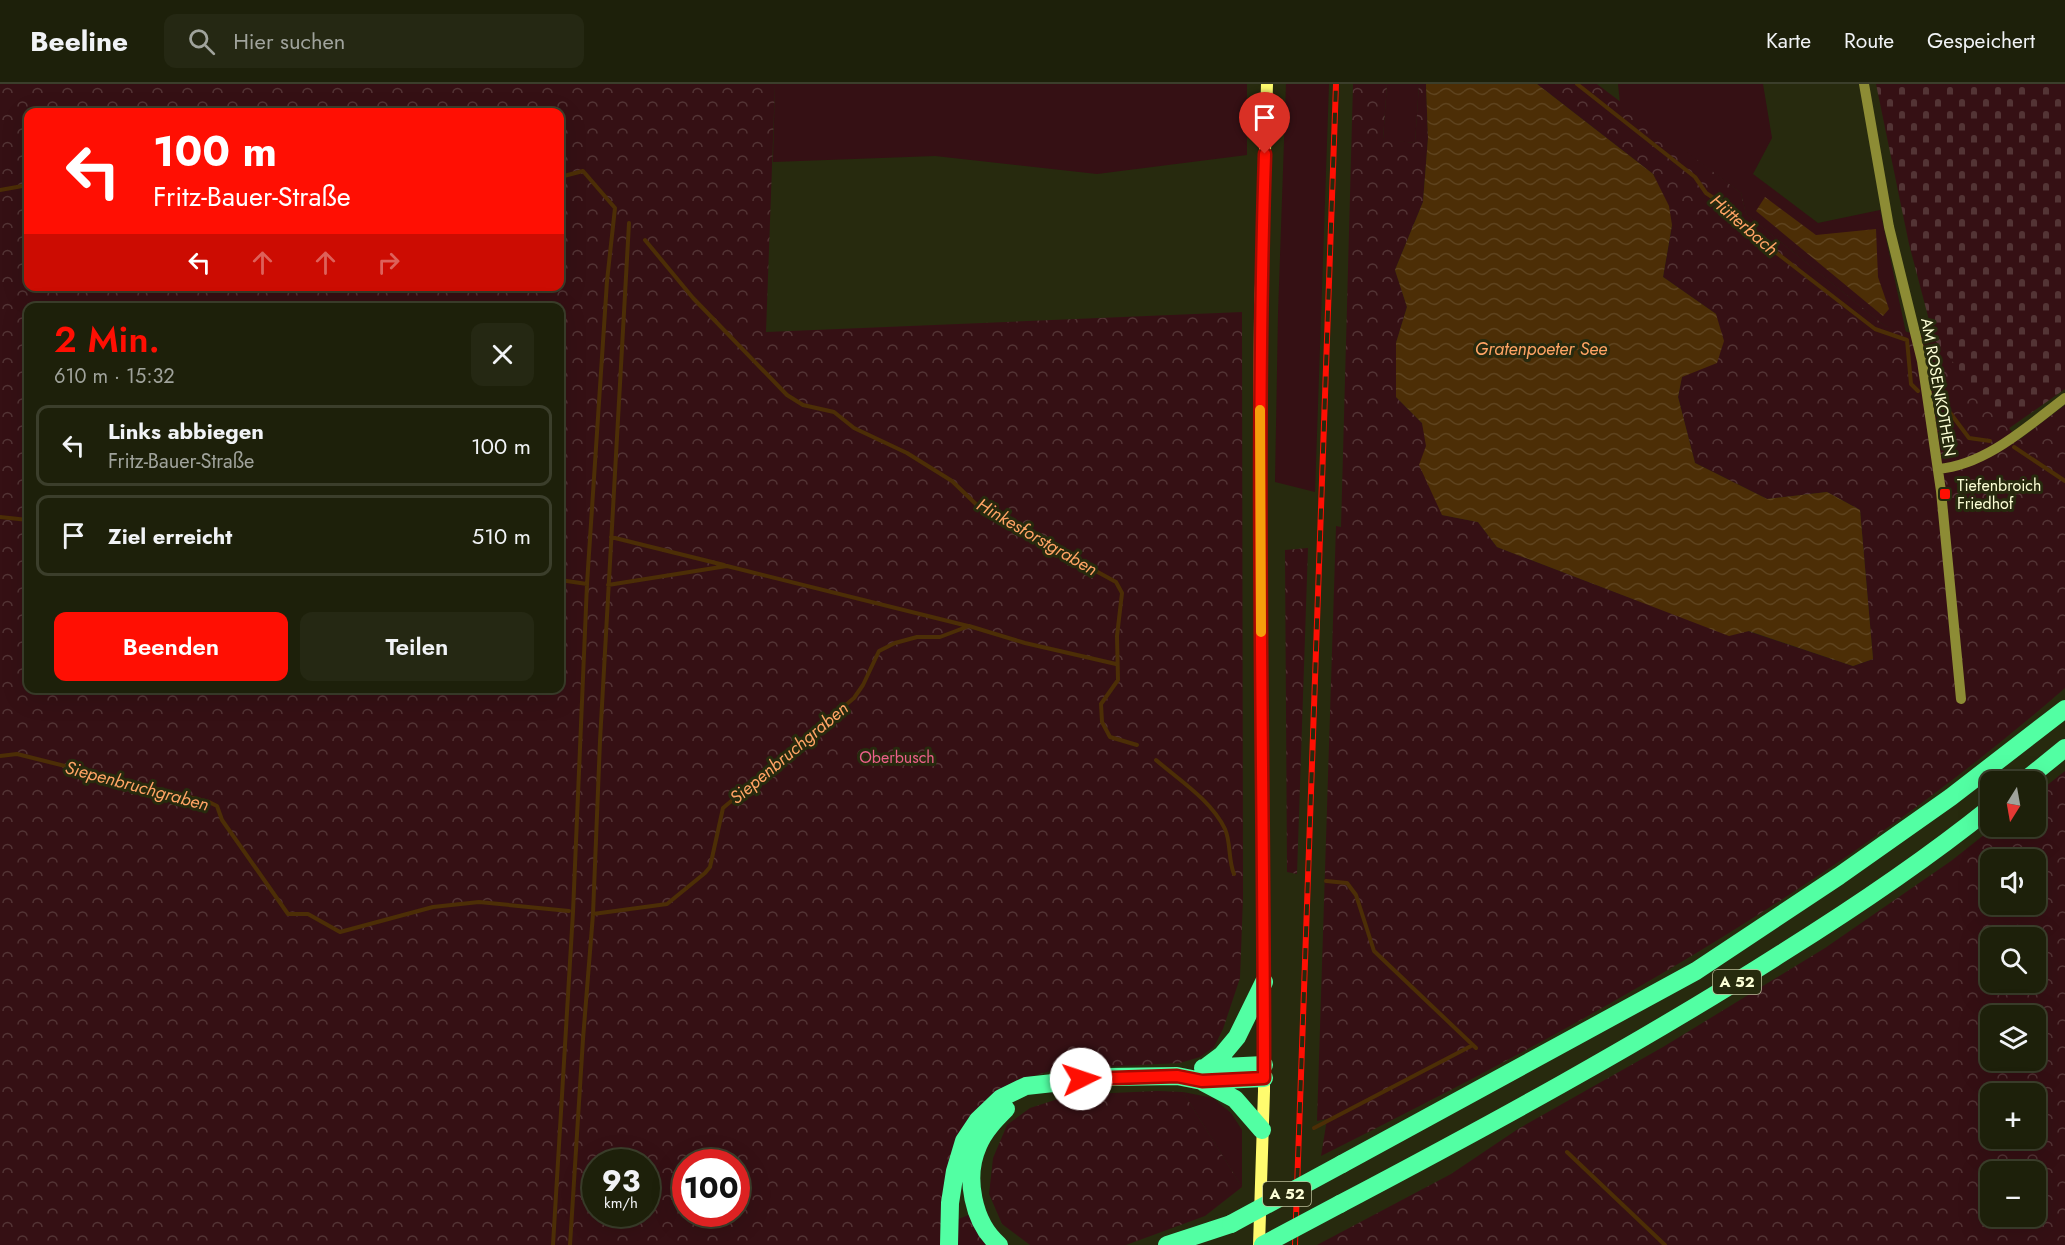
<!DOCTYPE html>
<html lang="de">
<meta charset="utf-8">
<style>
body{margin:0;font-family:Jost,sans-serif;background:#252813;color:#f1f3f6;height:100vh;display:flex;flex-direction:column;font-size:22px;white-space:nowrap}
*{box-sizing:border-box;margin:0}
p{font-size:20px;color:#a0a39c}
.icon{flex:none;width:33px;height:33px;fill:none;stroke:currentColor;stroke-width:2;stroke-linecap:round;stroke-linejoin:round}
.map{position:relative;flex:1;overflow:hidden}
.details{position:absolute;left:24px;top:219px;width:540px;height:390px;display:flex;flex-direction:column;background:#1d200a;border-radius:12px;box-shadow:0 6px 24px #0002,0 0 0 2px #3b3e2b}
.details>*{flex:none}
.top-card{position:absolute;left:24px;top:24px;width:540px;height:183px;border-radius:12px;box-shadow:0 6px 24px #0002,0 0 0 2px #3b3e2b;background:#ff0f03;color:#fff;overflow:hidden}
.needle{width:39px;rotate:191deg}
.tools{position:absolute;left:1980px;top:687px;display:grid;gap:12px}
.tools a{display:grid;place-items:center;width:66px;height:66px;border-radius:12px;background:#1d200a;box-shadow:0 6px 24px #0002,0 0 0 2px #3b3e2b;font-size:30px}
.speed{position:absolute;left:582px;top:1065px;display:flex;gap:12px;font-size:30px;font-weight:700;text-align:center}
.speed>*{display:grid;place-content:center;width:78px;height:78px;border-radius:50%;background:#1d200a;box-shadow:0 6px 24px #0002,0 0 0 2px #3b3e2b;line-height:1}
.speed small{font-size:15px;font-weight:400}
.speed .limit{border:9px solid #d22;background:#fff;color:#111}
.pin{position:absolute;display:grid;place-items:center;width:51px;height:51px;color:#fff;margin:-62px -26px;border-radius:50% 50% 50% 0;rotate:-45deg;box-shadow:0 0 6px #0007}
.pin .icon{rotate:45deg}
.me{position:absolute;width:66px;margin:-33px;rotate:86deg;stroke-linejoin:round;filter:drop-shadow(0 0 4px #0008)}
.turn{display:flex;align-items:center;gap:21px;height:126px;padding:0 30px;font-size:27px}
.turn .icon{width:78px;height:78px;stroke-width:2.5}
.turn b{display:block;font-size:42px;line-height:51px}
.lanes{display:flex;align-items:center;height:57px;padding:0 30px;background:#0003;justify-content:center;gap:30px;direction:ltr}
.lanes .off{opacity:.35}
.round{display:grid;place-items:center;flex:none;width:63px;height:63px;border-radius:12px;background:#252813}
.summary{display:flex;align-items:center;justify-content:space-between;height:102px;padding:0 30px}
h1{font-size:36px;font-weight:600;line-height:45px;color:#ff0f03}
.cta{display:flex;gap:12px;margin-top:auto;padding:12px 30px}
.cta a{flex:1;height:69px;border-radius:12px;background:#ff0f03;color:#fff;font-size:24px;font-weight:600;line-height:69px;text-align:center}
.cta a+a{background:#252813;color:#f1f3f6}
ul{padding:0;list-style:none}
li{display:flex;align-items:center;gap:18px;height:81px;margin:0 12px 9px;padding:0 18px;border:3px solid #3b3e2b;border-radius:12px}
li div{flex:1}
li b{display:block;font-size:22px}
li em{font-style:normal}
header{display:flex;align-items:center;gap:36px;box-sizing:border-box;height:84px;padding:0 30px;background:#1d200a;border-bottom:2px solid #3b3e2b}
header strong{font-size:28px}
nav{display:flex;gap:33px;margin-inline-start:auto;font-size:21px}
.search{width:420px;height:54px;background:#252813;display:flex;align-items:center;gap:15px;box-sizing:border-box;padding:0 21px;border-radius:12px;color:#a0a39c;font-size:22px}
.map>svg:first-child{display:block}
.green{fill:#351014}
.forest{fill:url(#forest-crowns);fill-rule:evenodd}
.cemetery{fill:url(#cemetery-stones)}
.water{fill:url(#water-waves)}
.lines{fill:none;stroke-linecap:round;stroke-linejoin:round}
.stream{stroke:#4c2e06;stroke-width:4}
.street{stroke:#8d8c35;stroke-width:10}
.secondary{stroke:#fffb6e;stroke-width:12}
.highway{stroke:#52ffa3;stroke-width:18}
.rail-casing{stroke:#ff0f03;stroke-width:6}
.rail{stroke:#272a0e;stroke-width:4;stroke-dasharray:11;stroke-linecap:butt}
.highway-bridge{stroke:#52ffa3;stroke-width:18}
.route-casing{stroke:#a60a02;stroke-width:15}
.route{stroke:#ff0f03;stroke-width:10}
.slow{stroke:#f59e0b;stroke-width:10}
.poi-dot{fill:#ff0f03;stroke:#272a0e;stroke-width:2}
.labels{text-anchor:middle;stroke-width:6;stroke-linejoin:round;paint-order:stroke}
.shield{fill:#272a0e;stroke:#bdbf9b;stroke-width:1.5}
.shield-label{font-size:15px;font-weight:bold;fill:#fdffd7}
.street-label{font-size:16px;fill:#fdffd7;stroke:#272a0e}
.poi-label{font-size:16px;fill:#fdffd7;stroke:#272a0e;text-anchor:start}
.park-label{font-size:16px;fill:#ec608a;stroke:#272a0e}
.water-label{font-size:18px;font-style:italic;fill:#ffa465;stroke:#272a0e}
</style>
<header>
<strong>Beeline</strong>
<div class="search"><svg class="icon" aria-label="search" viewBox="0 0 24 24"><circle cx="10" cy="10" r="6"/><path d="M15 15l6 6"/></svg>Hier suchen</div>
<nav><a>Karte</a><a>Route</a><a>Gespeichert</a></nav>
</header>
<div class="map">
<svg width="2065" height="1161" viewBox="0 0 2065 1161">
<defs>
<pattern id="forest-crowns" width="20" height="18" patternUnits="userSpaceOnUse" patternTransform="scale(1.5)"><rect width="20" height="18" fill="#351014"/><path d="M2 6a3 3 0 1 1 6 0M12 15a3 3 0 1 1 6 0" fill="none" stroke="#533435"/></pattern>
<pattern id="cemetery-stones" width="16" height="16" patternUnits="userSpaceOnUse" patternTransform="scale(1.5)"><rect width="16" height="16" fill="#351014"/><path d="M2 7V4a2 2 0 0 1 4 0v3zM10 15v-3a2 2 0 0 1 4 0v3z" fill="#533435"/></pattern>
<pattern id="water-waves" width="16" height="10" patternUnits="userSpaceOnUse" patternTransform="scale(1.5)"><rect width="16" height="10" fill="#4c2e06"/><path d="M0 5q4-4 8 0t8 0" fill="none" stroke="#5e431e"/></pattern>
</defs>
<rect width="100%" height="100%" fill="#272a0e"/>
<path class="green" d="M 775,0 L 1247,0 L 1247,71 L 1097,90 L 935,72 L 773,78 Z
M 1286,0 L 1329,0 L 1315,408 L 1275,398 L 1278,230 Z
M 1387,0 L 1419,0 L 1415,59 L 1383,56 Z
M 1618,0 L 1763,0 L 1772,54 L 1753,90 L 1818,139 L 1880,126 L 1906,249 L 1885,242 L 1746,130 L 1741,109 L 1620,19 Z
M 1183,1008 L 1213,1014 L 1231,1029 L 1242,1046 L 1242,1103 Z"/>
<path class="forest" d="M 0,0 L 775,0 L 766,248 L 1242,228 L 1243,814 L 1240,894 L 1223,945 L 1214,963 L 1200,973 L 1180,979 L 1058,985 L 1026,994 L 942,1117 L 940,1161 L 0,1161 ZM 28,28 L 560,28 L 560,202 L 28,202 ZM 28,224 L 560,224 L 560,604 L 28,604 ZM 596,1078 L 646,1078 L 646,1130 L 596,1130 ZM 686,1078 L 736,1078 L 736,1130 L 686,1130 Z
M 1353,0 L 1387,0 L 1383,55 L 1415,59 L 1419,0 L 1426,0 L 1428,54 L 1423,118 L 1395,186 L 1407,223 L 1396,259 L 1396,313 L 1422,339 L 1442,431 L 1478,438 L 1497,463 L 1636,516 L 1748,547 L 1853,582 L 1873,575 L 1860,426 L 1827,408 L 1767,415 L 1695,379 L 1678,313 L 1682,292 L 1716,230 L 1663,193 L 1672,141 L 1653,90 L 1537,0 L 1597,0 L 1741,109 L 1746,130 L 1885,242 L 1934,255 L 2019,356 L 2065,321 L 2065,604 C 1843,798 1584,941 1321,1072 L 1327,1035 L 1317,1037 L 1336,442 L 1341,443 Z
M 1308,464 L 1297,790 L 1287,788 L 1285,466 Z
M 2065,687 L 2065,1161 L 1317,1161 L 1451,1090 L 1518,1045 L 1663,963 L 1825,864 L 1951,777 L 1994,743 L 2036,742 L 2036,710 ZM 1990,776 L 2036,776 L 2036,820 L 1990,820 ZM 1990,854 L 2036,854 L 2036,898 L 1990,898 ZM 1990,932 L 2036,932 L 2036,976 L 1990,976 ZM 1990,1010 L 2036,1010 L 2036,1054 L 1990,1054 ZM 1990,1088 L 2036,1088 L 2036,1132 L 1990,1132 Z
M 1157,1007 L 1183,1008 L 1242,1103 L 1205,1132 L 1126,1161 L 1030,1161 L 1002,1140 L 989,1110 L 993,1074 L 1007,1041 L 1030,1024 L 1058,1015 L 1090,1010 Z
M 971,1130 L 989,1161 L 955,1161 L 956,1136 Z"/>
<path class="cemetery" d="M 1876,0 L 2065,0 L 2065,305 L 2008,345 L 1934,255 L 1909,160 Z"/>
<path class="water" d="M 1426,0 L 1537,0 L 1653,90 L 1669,122 L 1672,141 L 1663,193 L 1716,230 L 1724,257 L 1717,279 L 1682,293 L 1678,313 L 1695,379 L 1767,415 L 1827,408 L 1860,426 L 1873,575 L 1853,582 L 1749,547 L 1729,552 L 1497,463 L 1478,438 L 1442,431 L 1419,381 L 1426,362 L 1422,339 L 1396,313 L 1396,259 L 1407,223 L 1395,186 L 1423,118 L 1428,54 Z
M 1765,113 L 1816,151 L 1876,145 L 1878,193 L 1889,225 L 1883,232 L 1756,127 Z"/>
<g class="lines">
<path class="stream" d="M 1577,0 L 1695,93 L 1706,109 L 1730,125 L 1743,143 L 1875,245 L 1907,256 L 1911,300 L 1918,307
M 0,106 L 28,101
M 645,156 L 693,214 L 787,311 L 803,321 L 834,328 L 854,344 L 907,369 L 952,397 L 980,424 L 1116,498 L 1122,509 L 1117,552 L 1118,596 L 1101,620 L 1102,638 L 1110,653 L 1137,661
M 1937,317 L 1942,318 L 1969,354 L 1990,357
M 2014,363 L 2065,397
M 0,433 L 28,436
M 611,453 L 724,481
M 560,496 L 587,500
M 608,501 L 727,482 L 968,542
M 0,672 L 17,670 L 209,718 L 217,722 L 222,736 L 288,830 L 308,830 L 340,848 L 433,823 L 479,818 L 569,827
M 1156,676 C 1179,696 1211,716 1225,745 C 1231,758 1228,776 1234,790
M 1326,797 L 1347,799 L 1356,811 L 1374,867 L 1476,964
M 593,830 L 667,820 L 705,789 L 710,783 L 723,724 L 854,614 L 863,601 L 879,567 L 895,559 L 917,553 L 940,553 L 969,542 L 1025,559 L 1116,580
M 1314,1044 L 1473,961
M 1567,1068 L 1665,1161
M 553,1161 L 573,828 L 587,500 L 607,197 L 615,124 L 583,87 L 560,93
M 570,1161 L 583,955 L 593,830 L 600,657 L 629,139"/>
<path class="street" d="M 1864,0 L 1889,143 L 1922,277 L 1941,407 L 1961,615
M 1938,385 C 1986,381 2028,342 2065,314"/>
<path class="secondary" d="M 1259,1161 L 1264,1007 L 1264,898 L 1259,382 L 1260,233 L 1267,0"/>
<path class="highway" d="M 2023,698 L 2065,664
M 1206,983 L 1222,971 L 1237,953 L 1264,898
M 1203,984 L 1264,981
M 1203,998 L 1235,1015 L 1262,1046
M 1342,1080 L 1696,887 L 1839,792 L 1951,713 L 2065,625
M 1340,1120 C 1490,1041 1639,960 1782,869 C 1854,824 1924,777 1990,724
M 949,1161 L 950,1119 L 955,1087 L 964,1057 L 978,1036 L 1001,1014 L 1026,1002 L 1108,993 L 1177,992 L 1202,997 L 1264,994
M 999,1161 C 973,1139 964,1093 978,1062 C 984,1047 995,1036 1006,1025
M 1167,1161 L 1231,1140"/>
<defs>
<path id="rail" d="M 1295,1161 L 1336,0"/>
</defs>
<use href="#rail" class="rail-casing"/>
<use href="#rail" class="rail"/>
<path class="highway-bridge" d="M 1231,1140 L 1342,1080
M 1263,1161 L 1340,1120"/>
</g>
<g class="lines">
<defs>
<path id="route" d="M 1081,995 L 1177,992 L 1202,997 L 1264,994 C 1264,686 1255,378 1265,70"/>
</defs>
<use href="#route" class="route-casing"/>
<use href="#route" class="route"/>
<path class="slow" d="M 1260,326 L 1261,548"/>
</g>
<rect class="poi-dot" x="1939" y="404" width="12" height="12" rx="3"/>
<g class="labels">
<g class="shield">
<rect x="1713" y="886" width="48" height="24" rx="4.5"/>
<rect x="1263" y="1098" width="48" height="24" rx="4.5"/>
</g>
<g class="shield-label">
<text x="1737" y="903">A 52</text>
<text x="1287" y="1115">A 52</text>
</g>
<g class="street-label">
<text transform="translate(1939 303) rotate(80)" y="6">AM ROSENKOTHEN</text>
</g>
<g class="poi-label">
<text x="1957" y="407">Tiefenbroich<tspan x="1957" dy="18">Friedhof</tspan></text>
</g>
<g class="park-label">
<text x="897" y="679">Oberbusch</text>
</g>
<g class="water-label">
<text transform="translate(1744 141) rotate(41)" y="6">Hütterbach</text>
<text x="1541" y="271">Gratenpoeter See</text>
<text transform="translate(1037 453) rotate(30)" y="6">Hinkesforstgraben</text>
<text transform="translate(789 669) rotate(-40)" y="6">Siepenbruchgraben</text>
<text transform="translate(137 702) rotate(15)" y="6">Siepenbruchgraben</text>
</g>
</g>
</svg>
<div class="tools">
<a><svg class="needle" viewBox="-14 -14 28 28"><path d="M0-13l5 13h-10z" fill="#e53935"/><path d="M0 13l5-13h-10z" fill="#a0a39c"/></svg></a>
<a><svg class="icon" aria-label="sound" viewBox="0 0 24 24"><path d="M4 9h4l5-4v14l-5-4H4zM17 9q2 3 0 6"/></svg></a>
<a><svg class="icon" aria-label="search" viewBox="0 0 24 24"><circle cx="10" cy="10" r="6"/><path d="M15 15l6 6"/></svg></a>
<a><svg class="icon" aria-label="layers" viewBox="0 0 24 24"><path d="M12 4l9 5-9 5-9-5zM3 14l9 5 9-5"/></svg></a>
<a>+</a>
<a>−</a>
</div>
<div class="speed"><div>93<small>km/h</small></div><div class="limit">100</div></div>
<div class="pin" style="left:1265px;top:70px;background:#d93025"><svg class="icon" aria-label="arrive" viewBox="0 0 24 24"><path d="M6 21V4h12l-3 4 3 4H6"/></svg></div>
<svg class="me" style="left:1081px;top:995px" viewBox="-20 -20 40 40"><circle r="19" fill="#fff"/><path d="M0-13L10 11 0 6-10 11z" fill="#ff0f03"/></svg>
<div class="top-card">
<div class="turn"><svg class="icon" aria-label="left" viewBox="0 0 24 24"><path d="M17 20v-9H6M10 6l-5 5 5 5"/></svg><div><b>100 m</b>Fritz-Bauer-Straße</div></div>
<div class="lanes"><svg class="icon" aria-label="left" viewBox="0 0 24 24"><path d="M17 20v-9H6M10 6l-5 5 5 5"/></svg><svg class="icon off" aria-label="ahead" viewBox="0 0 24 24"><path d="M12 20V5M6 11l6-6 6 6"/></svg><svg class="icon off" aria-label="ahead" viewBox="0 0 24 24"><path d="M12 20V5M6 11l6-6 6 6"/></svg><svg class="icon off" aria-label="right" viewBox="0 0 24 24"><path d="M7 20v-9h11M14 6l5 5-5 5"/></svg></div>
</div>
<section class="details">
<div class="summary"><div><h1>2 Min.</h1><p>610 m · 15:32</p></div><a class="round"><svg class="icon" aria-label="close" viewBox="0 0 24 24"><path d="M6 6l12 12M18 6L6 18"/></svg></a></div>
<ul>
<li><svg class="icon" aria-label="left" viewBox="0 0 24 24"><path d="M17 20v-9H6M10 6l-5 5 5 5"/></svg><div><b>Links abbiegen</b><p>Fritz-Bauer-Straße</p></div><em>100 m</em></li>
<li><svg class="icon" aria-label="arrive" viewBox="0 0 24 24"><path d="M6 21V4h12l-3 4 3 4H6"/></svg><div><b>Ziel erreicht</b></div><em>510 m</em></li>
</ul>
<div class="cta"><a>Beenden</a><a>Teilen</a></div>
</section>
</div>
